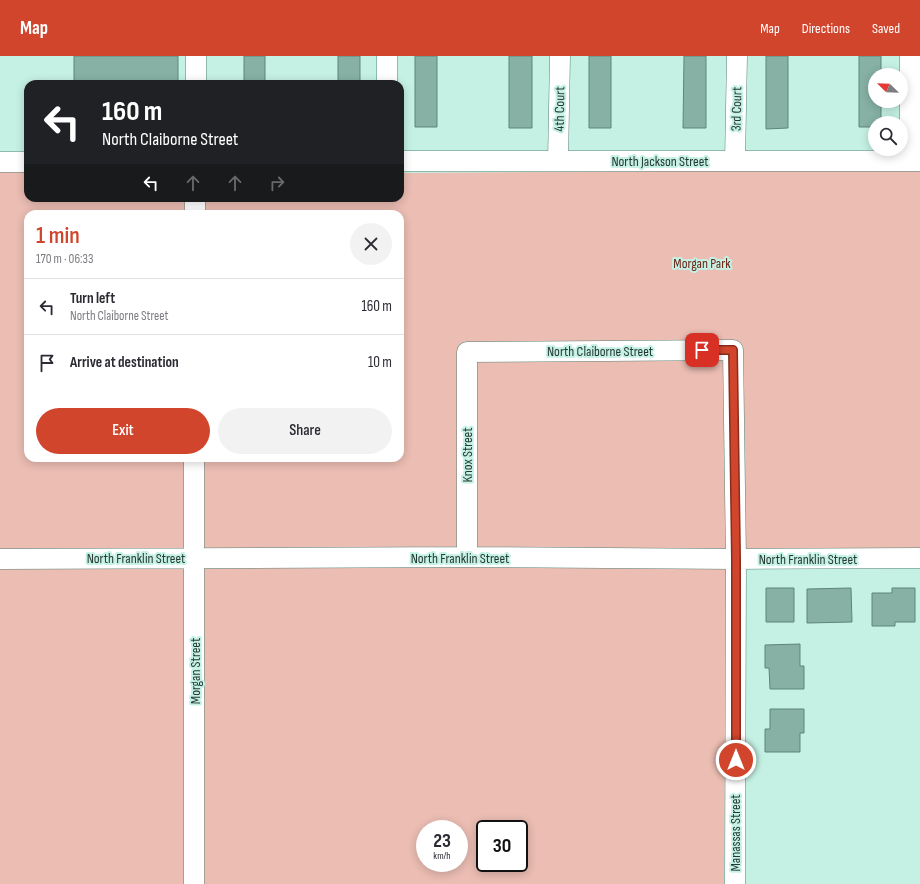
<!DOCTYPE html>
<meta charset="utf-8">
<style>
body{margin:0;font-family:"Sofia Sans Condensed",sans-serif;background:#f2f2f3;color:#2b2b33;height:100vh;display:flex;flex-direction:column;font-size:15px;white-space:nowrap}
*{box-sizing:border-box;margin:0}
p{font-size:13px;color:#7c7c81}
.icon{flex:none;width:22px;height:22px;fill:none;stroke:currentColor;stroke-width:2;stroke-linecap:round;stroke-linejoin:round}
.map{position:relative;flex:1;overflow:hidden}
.details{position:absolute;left:24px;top:154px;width:380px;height:252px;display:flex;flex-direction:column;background:#fff;border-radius:12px;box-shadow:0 2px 10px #0003}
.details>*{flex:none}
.hud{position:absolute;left:24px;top:24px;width:380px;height:122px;border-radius:12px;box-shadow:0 2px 10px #0003;background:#202124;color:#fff;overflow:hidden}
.needle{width:26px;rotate:293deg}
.fabs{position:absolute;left:868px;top:12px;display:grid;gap:8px}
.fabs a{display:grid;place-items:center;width:40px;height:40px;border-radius:50%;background:#fff;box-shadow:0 2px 10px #0003;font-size:20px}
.speed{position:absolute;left:416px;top:764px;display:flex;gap:8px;font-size:20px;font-weight:700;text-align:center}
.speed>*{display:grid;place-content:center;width:52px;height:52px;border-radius:50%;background:#fff;box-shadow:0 2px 10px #0003;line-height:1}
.speed small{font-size:10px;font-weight:400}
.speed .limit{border:2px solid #111;border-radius:6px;background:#fff;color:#111}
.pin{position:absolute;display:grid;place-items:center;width:34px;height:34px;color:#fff;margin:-17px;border-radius:8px;box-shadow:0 2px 6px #0006}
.me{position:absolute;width:44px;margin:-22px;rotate:0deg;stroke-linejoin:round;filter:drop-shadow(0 0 3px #0008)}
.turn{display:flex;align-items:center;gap:14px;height:84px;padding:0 12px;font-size:18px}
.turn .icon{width:52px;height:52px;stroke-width:2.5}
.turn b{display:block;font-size:28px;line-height:34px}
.lanes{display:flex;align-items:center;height:38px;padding:0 12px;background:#0003;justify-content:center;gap:20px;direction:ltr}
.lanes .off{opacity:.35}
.round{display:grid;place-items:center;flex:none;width:42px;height:42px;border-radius:21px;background:#f2f2f3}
.headline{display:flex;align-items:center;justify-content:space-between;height:68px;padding:0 12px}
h1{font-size:24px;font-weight:600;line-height:30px;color:#d1452d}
.primary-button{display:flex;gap:8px;margin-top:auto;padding:8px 12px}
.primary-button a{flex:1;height:46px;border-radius:24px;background:#d1452d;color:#fff;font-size:16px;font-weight:600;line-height:46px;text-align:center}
.primary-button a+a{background:#f2f2f3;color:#2b2b33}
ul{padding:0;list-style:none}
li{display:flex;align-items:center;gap:12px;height:56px;padding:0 12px;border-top:1px solid #e1e1e2}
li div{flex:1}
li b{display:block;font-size:15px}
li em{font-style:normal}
header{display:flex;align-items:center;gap:24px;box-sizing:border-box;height:56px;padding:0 20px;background:#d1452d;color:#fff}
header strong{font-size:19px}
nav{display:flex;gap:22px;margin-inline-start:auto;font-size:14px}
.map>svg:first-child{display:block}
.green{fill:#ebbdb3;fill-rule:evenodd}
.building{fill:#87b1a5;stroke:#5d857a}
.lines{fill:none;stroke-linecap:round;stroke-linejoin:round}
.street-casing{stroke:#5a8378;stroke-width:21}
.street{stroke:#fff;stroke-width:20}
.route-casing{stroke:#882d1d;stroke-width:10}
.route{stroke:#d1452d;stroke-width:7}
.labels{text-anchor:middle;stroke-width:4;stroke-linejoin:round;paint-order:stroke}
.street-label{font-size:14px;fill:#263833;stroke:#c5f1e4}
.park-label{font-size:14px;fill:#681d10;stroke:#c5f1e4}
</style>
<header>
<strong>Map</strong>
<nav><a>Map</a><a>Directions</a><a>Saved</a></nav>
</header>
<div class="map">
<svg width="920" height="828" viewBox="0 0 920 828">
<rect width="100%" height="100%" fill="#c5f1e4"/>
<path class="green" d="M 0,96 L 28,96 L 28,142 L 400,142 L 400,117 L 920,113 L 920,493 L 726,493 L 724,828 L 0,828 ZM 28,158 L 400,158 L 400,402 L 28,402 ZM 425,773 L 459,773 L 459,807 L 425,807 ZM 485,773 L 519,773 L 519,807 L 485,807 Z"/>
<path class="building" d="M 74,0 L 178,0 L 178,28 L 74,28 Z
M 244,0 L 265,0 L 265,28 L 244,28 Z
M 338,0 L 360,0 L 360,28 L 338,28 Z
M 415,0 L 437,0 L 437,71 L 415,71 Z
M 509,0 L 532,0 L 532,72 L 509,72 Z
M 589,0 L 611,0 L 611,72 L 589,72 Z
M 684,0 L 706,0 L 706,72 L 683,72 Z
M 766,0 L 788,0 L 788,72 L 766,73 Z
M 859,0 L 881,0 L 881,19 L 875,19 L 875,45 L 881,45 L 881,67 L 875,67 L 875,71 L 859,71 Z
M 766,532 L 794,532 L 794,566 L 766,566 Z
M 851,532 L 852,566 L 807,567 L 807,533 Z
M 892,532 L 915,532 L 915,566 L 895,566 L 895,570 L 872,570 L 872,537 L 892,537 Z
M 800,588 L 800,610 L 804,610 L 804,633 L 770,633 L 769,612 L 765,612 L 765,589 Z
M 770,653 L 804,653 L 804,677 L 800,677 L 800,696 L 765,696 L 765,673 L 770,673 Z"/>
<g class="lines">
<defs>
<path id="street" d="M 387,0 L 387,28
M 910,0 L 910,105
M 196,28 L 196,0
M 400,105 L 920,105
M 558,105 L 560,0
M 735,105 L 737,0
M 0,106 L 28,106
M 195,158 L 195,142
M 467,501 L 467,296 L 733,294 L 736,503 L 735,828
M 0,503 L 467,501 L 736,503 L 920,502
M 194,828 L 194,402"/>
</defs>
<use href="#street" class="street-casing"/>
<use href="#street" class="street"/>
</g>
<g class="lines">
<defs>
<path id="route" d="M 702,294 L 733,294 L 736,503 L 736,704"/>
</defs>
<use href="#route" class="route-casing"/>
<use href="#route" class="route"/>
</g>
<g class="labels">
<g class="street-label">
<text transform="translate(559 53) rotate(-89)" y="5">4th Court</text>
<text transform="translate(736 53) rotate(-89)" y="5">3rd Court</text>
<text x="660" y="110">North Jackson Street</text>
<text x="600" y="300">North Claiborne Street</text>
<text transform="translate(467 399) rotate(-90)" y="5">Knox Street</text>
<text x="136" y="507">North Franklin Street</text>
<text x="460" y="507">North Franklin Street</text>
<text x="808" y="508">North Franklin Street</text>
<text transform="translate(195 615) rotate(-90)" y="5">Morgan Street</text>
<text transform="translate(735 777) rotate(-90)" y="5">Manassas Street</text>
</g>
<g class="park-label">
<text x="702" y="212">Morgan Park</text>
</g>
</g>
</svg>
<div class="fabs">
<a><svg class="needle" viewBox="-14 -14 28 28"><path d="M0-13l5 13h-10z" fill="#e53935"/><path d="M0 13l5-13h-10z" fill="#7c7c81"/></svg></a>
<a><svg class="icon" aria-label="search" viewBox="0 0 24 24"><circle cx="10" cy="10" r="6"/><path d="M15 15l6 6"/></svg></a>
</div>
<div class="speed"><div>23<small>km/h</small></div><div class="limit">30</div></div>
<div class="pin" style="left:702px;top:294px;background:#d93025"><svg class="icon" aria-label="arrive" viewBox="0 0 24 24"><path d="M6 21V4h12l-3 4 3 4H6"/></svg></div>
<svg class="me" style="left:736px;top:704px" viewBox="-20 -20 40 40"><circle r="17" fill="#d1452d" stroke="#fff" stroke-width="3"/><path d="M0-11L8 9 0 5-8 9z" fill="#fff"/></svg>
<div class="hud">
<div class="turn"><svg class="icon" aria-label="left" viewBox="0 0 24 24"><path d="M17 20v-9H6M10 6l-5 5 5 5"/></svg><div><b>160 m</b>North Claiborne Street</div></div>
<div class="lanes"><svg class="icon" aria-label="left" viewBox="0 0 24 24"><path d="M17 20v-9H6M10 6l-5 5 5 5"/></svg><svg class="icon off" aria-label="ahead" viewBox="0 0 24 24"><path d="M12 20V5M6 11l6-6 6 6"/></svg><svg class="icon off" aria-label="ahead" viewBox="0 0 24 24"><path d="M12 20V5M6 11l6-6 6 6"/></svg><svg class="icon off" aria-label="right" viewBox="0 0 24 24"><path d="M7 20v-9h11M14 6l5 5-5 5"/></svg></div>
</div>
<section class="details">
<div class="headline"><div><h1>1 min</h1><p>170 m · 06:33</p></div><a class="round"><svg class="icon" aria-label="close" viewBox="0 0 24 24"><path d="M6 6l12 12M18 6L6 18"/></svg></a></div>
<ul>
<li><svg class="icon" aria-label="left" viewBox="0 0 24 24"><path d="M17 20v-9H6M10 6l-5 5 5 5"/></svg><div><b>Turn left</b><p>North Claiborne Street</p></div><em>160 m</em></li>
<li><svg class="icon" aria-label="arrive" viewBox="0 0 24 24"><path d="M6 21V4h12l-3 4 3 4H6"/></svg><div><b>Arrive at destination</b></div><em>10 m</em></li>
</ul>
<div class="primary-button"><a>Exit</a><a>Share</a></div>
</section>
</div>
